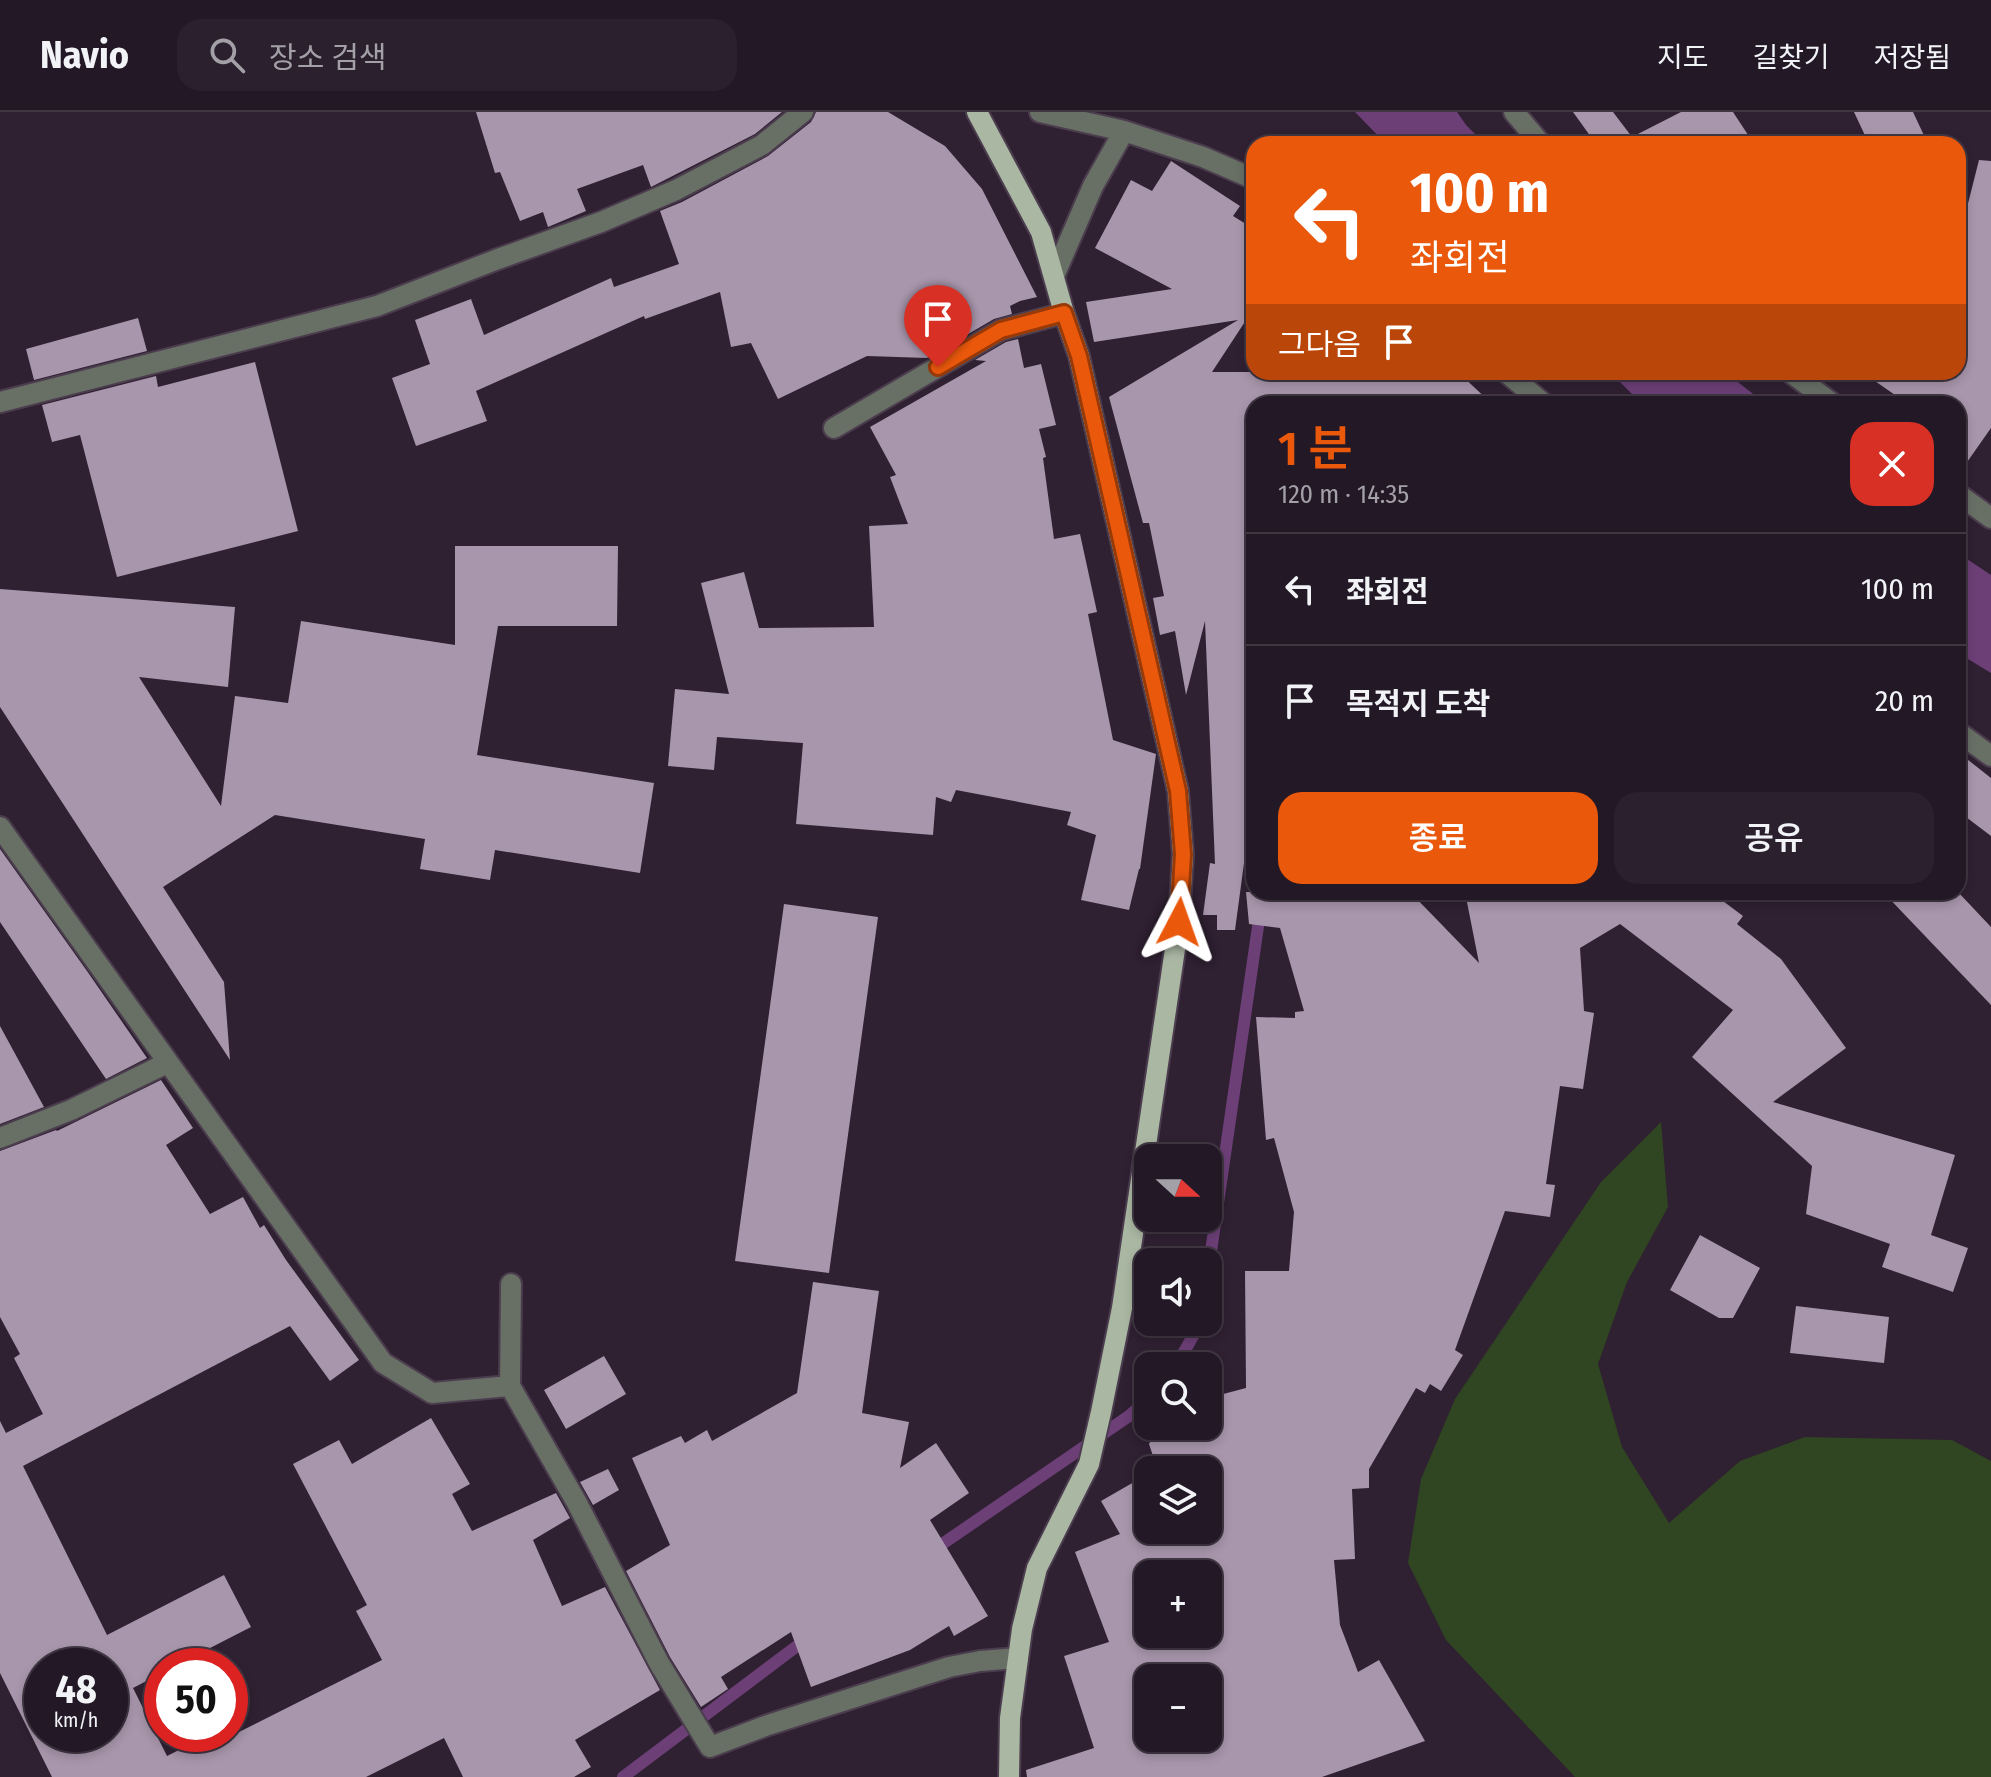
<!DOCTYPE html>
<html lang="ko">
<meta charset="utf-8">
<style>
body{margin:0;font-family:"Fira Sans Condensed","Noto Sans KR",sans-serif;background:#2b212e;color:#f1f3f6;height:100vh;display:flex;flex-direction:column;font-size:30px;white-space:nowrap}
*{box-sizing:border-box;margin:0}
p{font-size:26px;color:#a3a0a7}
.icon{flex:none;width:44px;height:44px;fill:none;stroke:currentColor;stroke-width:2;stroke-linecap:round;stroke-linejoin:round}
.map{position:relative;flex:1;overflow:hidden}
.details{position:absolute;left:1246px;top:284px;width:720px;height:504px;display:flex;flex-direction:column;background:#231826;border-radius:24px;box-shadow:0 4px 12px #0003,0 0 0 2px #403743}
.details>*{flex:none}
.top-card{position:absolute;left:1246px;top:24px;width:720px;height:244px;border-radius:24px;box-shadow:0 4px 12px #0003,0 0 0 2px #403743;background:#ea580c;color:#fff;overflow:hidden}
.needle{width:52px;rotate:111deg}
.buttons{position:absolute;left:1134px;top:1032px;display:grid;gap:16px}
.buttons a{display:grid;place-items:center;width:88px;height:88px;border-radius:16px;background:#231826;box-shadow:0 4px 12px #0003,0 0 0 2px #403743;font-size:40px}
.speed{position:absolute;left:24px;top:1536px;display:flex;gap:16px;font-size:40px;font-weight:700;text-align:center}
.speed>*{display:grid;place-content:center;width:104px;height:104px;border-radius:50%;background:#231826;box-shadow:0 4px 12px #0003,0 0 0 2px #403743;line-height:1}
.speed small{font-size:20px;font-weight:400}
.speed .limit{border:12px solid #d22;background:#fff;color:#111}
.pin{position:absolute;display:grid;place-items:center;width:68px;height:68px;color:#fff;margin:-82px -34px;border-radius:50% 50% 50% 0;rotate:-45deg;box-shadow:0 0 8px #0007}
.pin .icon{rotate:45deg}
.me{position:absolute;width:88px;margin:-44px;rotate:4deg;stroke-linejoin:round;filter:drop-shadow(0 0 6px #0008)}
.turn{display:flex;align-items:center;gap:28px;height:168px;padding:0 32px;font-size:36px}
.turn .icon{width:104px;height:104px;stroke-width:2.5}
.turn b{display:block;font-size:56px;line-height:68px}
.then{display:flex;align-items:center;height:76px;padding:0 32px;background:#0003;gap:16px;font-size:30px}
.round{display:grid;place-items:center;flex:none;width:84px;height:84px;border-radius:24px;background:#2b212e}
.overview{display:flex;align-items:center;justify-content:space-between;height:136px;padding:0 32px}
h1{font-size:48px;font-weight:600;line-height:60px;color:#ea580c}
.action{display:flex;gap:16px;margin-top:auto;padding:16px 32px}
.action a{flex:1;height:92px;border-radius:24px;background:#ea580c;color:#fff;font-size:32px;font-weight:600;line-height:92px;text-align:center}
.action a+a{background:#2b212e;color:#f1f3f6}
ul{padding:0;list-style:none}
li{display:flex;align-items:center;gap:24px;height:112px;padding:0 32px;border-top:2px solid #403743}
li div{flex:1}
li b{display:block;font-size:30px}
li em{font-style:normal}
header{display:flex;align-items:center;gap:48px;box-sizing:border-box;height:112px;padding:0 40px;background:#231826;border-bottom:2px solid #403743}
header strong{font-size:38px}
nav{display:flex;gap:44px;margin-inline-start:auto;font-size:28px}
.search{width:560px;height:72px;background:#2b212e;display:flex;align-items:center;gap:20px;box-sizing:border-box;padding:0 28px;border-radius:24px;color:#a3a0a7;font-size:30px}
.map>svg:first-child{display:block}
.green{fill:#304521}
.water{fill:#6c3f77}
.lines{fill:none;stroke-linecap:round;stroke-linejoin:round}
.stream{stroke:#6c3f77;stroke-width:12}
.building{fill:#a896ac;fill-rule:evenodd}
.minor-casing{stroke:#4b3d4e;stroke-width:24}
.major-casing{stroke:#4b3d4e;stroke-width:24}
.minor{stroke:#686f65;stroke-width:20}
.major{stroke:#aab7a3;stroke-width:20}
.route-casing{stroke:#983908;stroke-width:20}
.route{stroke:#ea580c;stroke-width:14}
</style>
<header>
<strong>Navio</strong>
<div class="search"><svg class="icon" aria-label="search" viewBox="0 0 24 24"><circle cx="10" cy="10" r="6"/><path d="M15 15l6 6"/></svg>장소 검색</div>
<nav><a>지도</a><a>길찾기</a><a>저장됨</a></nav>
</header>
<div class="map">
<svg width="1991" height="1665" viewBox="0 0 1991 1665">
<rect width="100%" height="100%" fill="#2f2032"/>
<path class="green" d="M 1661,1010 L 1668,1095 L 1627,1170 L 1598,1252 L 1622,1335 L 1669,1411 L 1740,1349 L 1805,1325 L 1952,1328 L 1991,1349 L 1991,1665 L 1575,1665 L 1446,1528 L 1408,1451 L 1421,1367 L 1455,1287 L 1601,1070 Z"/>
<path class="water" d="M 1355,0 L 1457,0 L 1466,13 L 1485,32 L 1386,32 Z
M 1610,260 L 1725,260 L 1766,292 L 1642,292 Z
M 1958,441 L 1991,463 L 1991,561 L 1958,541 Z"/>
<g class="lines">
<path class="stream" d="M 1208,1160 L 1263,780
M 1176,1254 L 1197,1217 L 1198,1210
M 932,1439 L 1129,1304 L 1148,1287
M 623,1665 L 809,1525"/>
</g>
<path class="building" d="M 476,0 L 782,0 L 755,22 L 651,75 L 643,53 L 577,77 L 586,99 L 548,115 L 543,100 L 520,109 L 500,60 L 495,61 Z
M 816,0 L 888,0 L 945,34 L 982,77 L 1037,185 L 1020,189 L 1010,194 L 1012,202 L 994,207 L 927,246 L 867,244 L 778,287 L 751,231 L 731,235 L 720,180 L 645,207 L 644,204 L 476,279 L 487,309 L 416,334 L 392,266 L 430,252 L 415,208 L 471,187 L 484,223 L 611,166 L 614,175 L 679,152 L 660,99 L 682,90 L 768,44 L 811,10 Z
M 1573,0 L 1613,0 L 1632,25 L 1681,0 L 1733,0 L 1754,32 L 1596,32 Z
M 1854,0 L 1913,0 L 1928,32 L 1869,32 Z
M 1979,48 L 1991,49 L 1991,316 L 1958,363 L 1958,292 L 1908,292 L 1862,260 L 1958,260 L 1958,131 Z
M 1171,49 L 1240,94 L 1233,104 L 1254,117 L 1254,196 L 1212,260 L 1458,260 L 1492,292 L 1254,292 L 1254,677 L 1235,818 L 1217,818 L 1217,803 L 1203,803 L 1210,751 L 1215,752 L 1205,509 L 1186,583 L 1175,519 L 1160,523 L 1153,486 L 1164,484 L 1149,411 L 1143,411 L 1109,285 L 1238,208 L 1094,230 L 1086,190 L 1172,177 L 1095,136 L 1131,68 L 1152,79 Z
M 138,206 L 147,239 L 34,268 L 26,237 Z
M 1018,227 L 1024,256 L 1041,252 L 1056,313 L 1039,317 L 1046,345 L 1043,346 L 1054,427 L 1080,422 L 1097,500 L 1088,502 L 1113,628 L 1156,642 L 1140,757 L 1139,757 L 1129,798 L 1081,788 L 1096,723 L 1067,713 L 1071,700 L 956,678 L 951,690 L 936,685 L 933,723 L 796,712 L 803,631 L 717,625 L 714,658 L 668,654 L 675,577 L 729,582 L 701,471 L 744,460 L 759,516 L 874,515 L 869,414 L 908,412 L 890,365 L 896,363 L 870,315 L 986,249 L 975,248 L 1006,230 Z
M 255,250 L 298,419 L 117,465 L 80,323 L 52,330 L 42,293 L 156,264 L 158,275 Z
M 455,434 L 618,434 L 617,514 L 498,514 L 477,643 L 654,671 L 640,761 L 495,738 L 490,768 L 420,757 L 425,727 L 275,703 L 163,775 L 224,870 L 230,948 L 0,595 L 0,477 L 235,495 L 228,575 L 139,565 L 221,694 L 235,584 L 288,591 L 301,509 L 455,533 Z
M 1958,640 L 1991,666 L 1991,724 L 1958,699 Z
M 0,737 L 87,859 L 147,946 L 106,967 L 0,810 Z
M 1246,780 L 1410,780 L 1479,851 L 1465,780 L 1711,780 L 1743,804 L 1737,812 L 1781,847 L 1846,936 L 1773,990 L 1955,1043 L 1931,1123 L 1968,1136 L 1953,1180 L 1882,1155 L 1890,1132 L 1806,1102 L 1812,1054 L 1692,945 L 1733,898 L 1620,812 L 1580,836 L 1584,899 L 1594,901 L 1583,977 L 1560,974 L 1546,1072 L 1555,1073 L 1550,1105 L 1505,1099 L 1455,1238 L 1463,1243 L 1441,1279 L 1430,1272 L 1425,1281 L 1416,1276 L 1369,1357 L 1369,1376 L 1352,1377 L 1355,1447 L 1334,1448 L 1340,1513 L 1358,1560 L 1379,1548 L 1425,1629 L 1322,1665 L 1027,1665 L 1026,1658 L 1094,1636 L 1064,1544 L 1109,1530 L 1075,1440 L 1120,1422 L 1101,1389 L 1148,1362 L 1148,1418 L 1208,1418 L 1208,1358 L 1154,1358 L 1157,1356 L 1149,1332 L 1159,1314 L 1208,1314 L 1208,1286 L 1246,1276 L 1245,1159 L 1289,1159 L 1294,1100 L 1274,1026 L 1266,1028 L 1256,905 L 1295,906 L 1295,900 L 1304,899 L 1280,816 L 1249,812 ZM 1148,1462 L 1208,1462 L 1208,1522 L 1148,1522 ZM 1148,1566 L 1208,1566 L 1208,1626 L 1148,1626 Z
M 1883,780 L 1958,780 L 1991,815 L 1991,893 Z
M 784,792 L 878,805 L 829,1161 L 735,1149 Z
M 0,914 L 44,995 L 0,1012 Z
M 161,968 L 193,1016 L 166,1033 L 210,1102 L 243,1085 L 260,1116 L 264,1113 L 286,1148 L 359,1248 L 330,1269 L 290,1214 L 23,1354 L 107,1523 L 224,1463 L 251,1515 L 175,1554 L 162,1554 L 162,1561 L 133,1576 L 167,1644 L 211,1622 L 235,1622 L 382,1548 L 356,1499 L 367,1493 L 293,1352 L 339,1328 L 352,1352 L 431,1306 L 470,1372 L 452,1382 L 472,1419 L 556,1381 L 570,1406 L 533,1428 L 562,1494 L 605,1475 L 660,1578 L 575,1628 L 591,1655 L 574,1665 L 463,1665 L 444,1626 L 366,1665 L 52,1665 L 0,1561 L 0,1309 L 6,1321 L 43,1302 L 14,1246 L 20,1242 L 0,1205 L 0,1039 L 56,1018 L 57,1019 ZM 42,1554 L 110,1554 L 110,1622 L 42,1622 Z
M 1700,1123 L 1760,1156 L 1733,1206 L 1719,1206 L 1670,1178 Z
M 813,1170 L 879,1179 L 862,1301 L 909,1310 L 900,1356 L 936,1331 L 969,1381 L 930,1408 L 988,1504 L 954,1524 L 949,1514 L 910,1538 L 811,1575 L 791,1520 L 721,1565 L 728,1577 L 701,1595 L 670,1545 L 626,1459 L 670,1433 L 632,1346 L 681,1324 L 685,1331 L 707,1318 L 712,1329 L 797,1281 Z
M 1796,1194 L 1889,1205 L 1884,1251 L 1790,1241 Z
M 604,1244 L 626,1282 L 566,1317 L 544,1278 Z
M 608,1357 L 619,1378 L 593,1393 L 580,1370 Z"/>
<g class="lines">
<defs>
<path id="minor" d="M 1040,0 L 1124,19 L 1203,45 L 1254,67
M 1514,0 L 1541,32
M 1054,164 L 1093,74 L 1124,19
M 1506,260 L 1544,292
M 1790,260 L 1833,292
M 0,290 L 377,194 L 498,147 L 601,110 L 676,78 L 762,33 L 803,0
M 834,316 L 1001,218 L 1064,201
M 1958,382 L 1991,406
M 1958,620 L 1991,644
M 0,715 L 383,1251 L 432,1281 L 510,1274
M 0,1026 L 71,998 L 167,951
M 511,1172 L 510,1274 L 577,1391 L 659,1551 L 710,1635 L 768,1613 L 949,1555 L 980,1549 L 1018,1546"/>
<path id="major" d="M 977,0 L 1041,120 L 1064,201 L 1079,244 L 1178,679 L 1183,742 L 1179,810 L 1122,1196 L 1101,1300 L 1089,1352 L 1037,1456 L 1022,1517 L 1010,1606 L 1009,1665"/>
</defs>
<use href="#minor" class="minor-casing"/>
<use href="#major" class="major-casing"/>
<use href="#minor" class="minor"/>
<use href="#major" class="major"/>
</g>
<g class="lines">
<defs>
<path id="route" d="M 938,255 L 1001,218 L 1064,201 L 1079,244 L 1178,679 L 1183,742 L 1179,810"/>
</defs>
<use href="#route" class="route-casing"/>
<use href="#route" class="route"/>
</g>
</svg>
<div class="buttons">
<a><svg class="needle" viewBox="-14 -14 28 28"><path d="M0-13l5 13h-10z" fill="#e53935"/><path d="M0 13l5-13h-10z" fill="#a3a0a7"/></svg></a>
<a><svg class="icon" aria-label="sound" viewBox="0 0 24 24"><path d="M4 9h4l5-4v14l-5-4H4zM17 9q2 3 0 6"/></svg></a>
<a><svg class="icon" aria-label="search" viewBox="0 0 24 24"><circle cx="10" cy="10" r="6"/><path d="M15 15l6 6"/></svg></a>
<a><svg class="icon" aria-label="layers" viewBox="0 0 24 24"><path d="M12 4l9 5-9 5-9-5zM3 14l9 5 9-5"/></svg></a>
<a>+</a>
<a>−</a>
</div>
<div class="speed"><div>48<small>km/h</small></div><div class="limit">50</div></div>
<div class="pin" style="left:938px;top:255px;background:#d93025"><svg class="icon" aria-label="arrive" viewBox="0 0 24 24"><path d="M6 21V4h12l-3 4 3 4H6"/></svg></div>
<svg class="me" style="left:1179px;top:810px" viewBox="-20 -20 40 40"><path d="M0-17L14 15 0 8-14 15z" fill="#ea580c" stroke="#fff" stroke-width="4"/></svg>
<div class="top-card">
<div class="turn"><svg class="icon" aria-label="left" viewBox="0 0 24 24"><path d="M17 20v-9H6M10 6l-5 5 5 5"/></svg><div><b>100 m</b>좌회전</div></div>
<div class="then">그다음<svg class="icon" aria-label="arrive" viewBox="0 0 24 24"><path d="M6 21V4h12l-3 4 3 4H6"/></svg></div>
</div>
<section class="details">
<div class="overview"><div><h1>1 분</h1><p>120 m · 14:35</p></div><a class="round" style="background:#d93025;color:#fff"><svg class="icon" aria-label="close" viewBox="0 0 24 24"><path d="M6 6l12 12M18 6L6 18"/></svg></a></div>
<ul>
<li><svg class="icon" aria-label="left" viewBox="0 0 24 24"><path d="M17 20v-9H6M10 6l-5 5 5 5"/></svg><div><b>좌회전</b></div><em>100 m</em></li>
<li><svg class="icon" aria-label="arrive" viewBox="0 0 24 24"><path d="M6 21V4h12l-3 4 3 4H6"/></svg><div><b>목적지 도착</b></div><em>20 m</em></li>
</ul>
<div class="action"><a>종료</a><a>공유</a></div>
</section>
</div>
